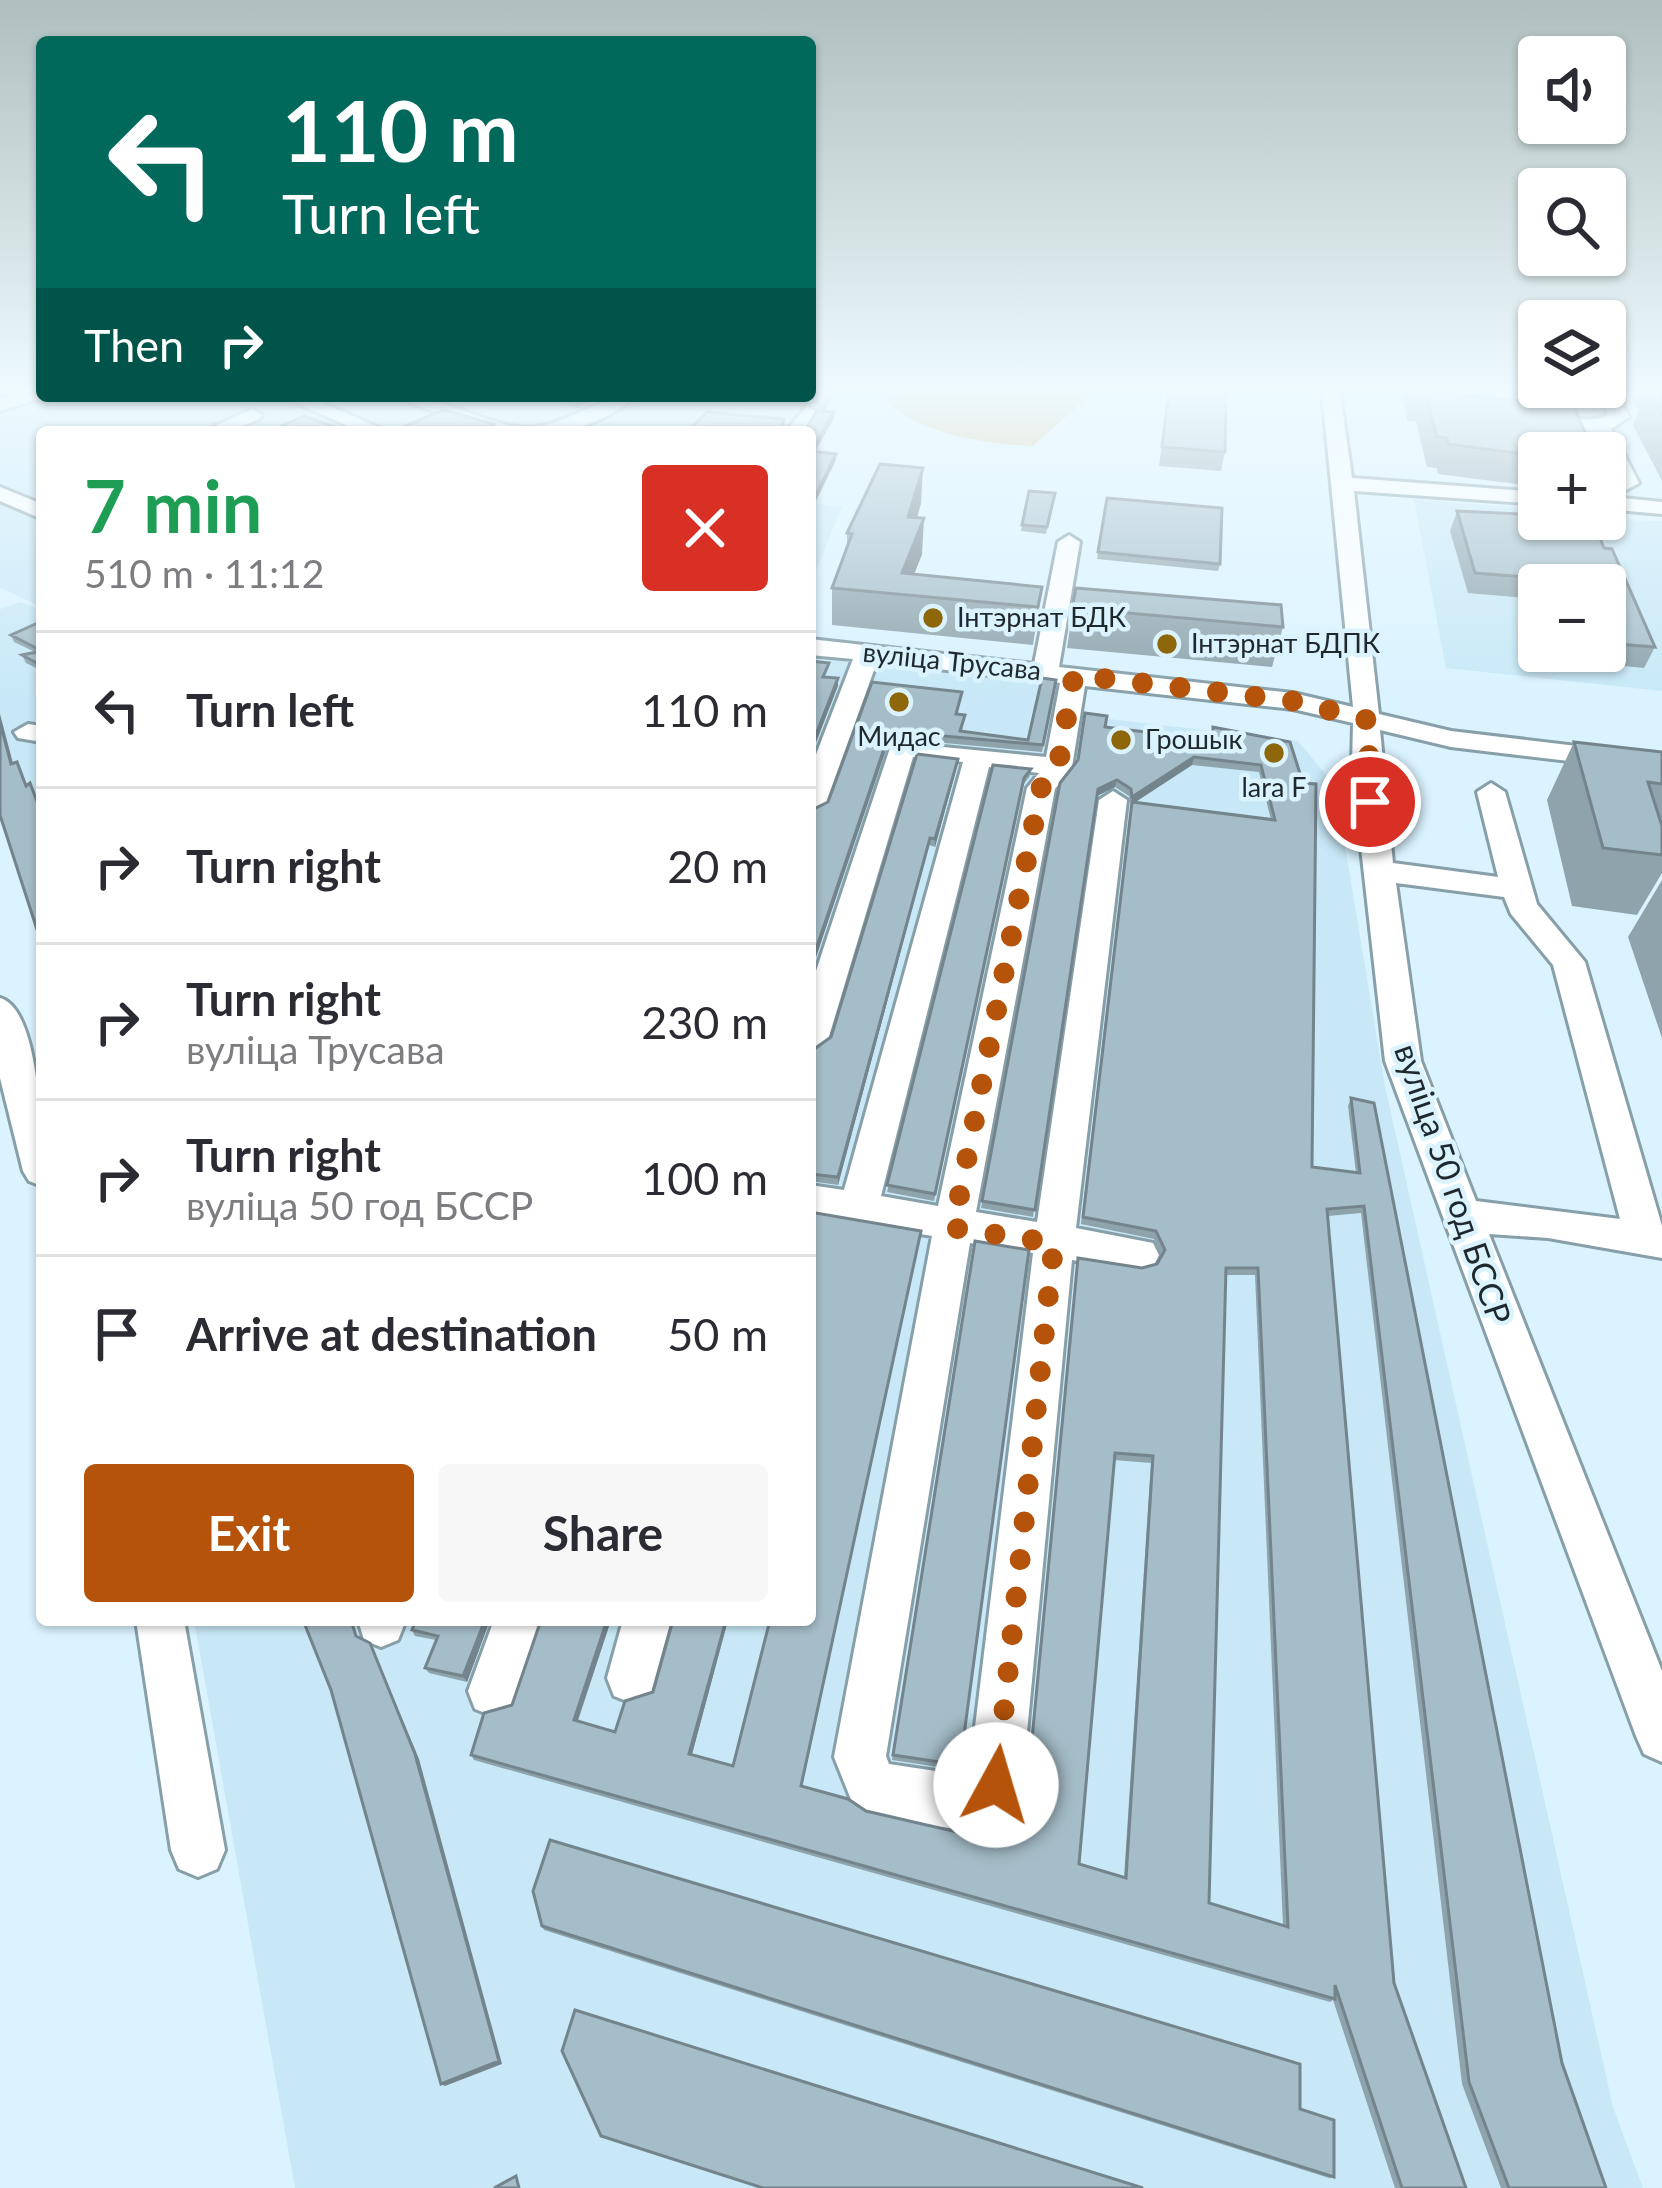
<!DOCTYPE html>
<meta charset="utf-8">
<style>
body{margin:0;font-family:Lato,sans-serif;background:#f7f7f7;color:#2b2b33;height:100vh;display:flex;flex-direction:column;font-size:45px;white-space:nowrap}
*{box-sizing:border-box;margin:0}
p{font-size:39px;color:#7c7c81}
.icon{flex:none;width:66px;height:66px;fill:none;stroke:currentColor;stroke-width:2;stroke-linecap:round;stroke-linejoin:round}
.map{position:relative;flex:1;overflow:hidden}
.details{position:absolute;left:36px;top:426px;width:780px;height:1200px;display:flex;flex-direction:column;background:#fff;border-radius:12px;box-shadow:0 3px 9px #0004}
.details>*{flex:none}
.top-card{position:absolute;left:36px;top:36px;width:780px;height:366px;border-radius:12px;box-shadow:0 3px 9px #0004;background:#00695c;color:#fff;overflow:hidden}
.buttons{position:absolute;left:1518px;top:36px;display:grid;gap:24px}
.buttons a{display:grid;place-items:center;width:108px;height:108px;border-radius:12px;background:#fff;box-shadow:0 3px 9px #0004;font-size:60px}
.pin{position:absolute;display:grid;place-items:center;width:102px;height:102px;color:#fff;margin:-51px;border:6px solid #fff;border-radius:50%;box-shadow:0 3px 12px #0007}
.me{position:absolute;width:132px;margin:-66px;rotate:6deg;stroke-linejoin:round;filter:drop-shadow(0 0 9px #0008)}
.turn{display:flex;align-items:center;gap:42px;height:252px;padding:0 48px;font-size:54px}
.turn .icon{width:156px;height:156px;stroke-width:2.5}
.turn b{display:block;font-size:84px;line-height:102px}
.then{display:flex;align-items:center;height:114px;padding:0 48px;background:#0003;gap:24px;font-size:45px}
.round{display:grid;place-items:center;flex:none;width:126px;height:126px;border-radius:12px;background:#f7f7f7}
.head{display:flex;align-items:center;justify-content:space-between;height:204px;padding:0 48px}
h1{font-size:72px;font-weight:700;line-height:90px;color:#1e9e55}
.action{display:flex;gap:24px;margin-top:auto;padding:24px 48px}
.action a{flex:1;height:138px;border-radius:12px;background:#b45309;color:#fff;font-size:48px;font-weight:700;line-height:138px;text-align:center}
.action a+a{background:#f7f7f7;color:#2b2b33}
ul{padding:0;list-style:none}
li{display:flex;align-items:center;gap:36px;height:156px;padding:0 48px;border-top:3px solid #e1e1e2}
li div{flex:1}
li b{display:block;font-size:45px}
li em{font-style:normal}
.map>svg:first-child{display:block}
.built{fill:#c8e8f7;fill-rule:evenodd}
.green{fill:#d9bc86}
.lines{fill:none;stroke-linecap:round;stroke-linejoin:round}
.minor-casing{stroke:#879fa9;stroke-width:6}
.minor{fill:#fff;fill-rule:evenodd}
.wall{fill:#8ea3ac;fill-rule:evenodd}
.shaded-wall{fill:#74848c}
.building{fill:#a5bdc8;stroke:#74848c;stroke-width:3;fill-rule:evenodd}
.route{stroke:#b45309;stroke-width:21;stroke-dasharray:0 37.8}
.poi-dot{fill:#8d6709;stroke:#daf3ff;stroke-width:4.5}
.labels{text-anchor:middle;stroke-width:9;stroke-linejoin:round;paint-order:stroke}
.far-poi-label{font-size:27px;fill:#1f292d;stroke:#daf3ff;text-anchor:start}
.far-street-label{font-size:27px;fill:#1f292d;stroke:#daf3ff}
.street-label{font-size:33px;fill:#1f292d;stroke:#daf3ff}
</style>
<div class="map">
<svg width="1662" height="2188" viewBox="0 0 1662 2188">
<rect width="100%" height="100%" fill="#daf3ff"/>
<path class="built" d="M 0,392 L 743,397 L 836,392 L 810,435 L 42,432 L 42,607 L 0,588 Z
M 1414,499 L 1539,510 L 1539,519 L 1662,521 L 1662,691 L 1446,668 ZM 1539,585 L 1605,585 L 1605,651 L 1539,651 Z
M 810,503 L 842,507 L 810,585 Z
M 21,602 L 42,611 L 42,902 L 0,788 L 0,609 Z
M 810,653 L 1087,682 L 1083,716 L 1298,741 L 1335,786 L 1385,1086 L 1613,2107 L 1643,2188 L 295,2188 L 194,1620 L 810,1620 Z"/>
<path class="green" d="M 876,392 L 1094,392 L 1033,446 C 983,444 910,433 876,392 Z"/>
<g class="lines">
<defs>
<path id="minor" d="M 23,392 L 49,396 L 0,411 L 0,399 Z
M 1322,392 L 1340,392 L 1352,478 L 1539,492 L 1539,504 L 1354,491 L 1379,714 L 1451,731 L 1662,756 L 1662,772 L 1451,747 L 1380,730 L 1393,863 L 1498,877 L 1477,792 L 1491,783 L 1505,792 L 1537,904 L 1585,962 L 1662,1226 L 1662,1258 L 1548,1238 L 1489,1234 L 1662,1671 L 1662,1762 L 1644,1754 L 1636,1736 L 1385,1061 L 1352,768 L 1353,723 L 1293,709 L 1085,686 L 1072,767 L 1055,789 L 976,1212 L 1037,1222 L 1099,800 L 1113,791 L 1127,800 L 1076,1228 L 1153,1243 L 1159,1255 L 1153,1267 L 1139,1271 L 1072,1260 L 1022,1785 C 1016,1800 1009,1815 995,1824 C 972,1838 880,1818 854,1807 L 834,1757 L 932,1236 L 810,1215 L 810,1185 L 844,1190 L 963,762 L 913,757 L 827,1043 L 810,1055 L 810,989 L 892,742 L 1046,757 L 1060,683 L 877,662 L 824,808 L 810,817 L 810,770 L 853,659 L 810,655 L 810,639 L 1034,664 L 1058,542 L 1069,535 L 1080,542 L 1059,667 L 1293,693 L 1353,707 ZM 989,767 L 1039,773 L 1027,788 L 938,1206 L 881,1196 ZM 1396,883 L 1504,897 L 1511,914 L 1553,965 L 1620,1219 L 1476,1201 L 1421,1061 ZM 970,1243 L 1033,1253 L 969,1776 L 889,1764 L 886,1756 Z
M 1598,392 L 1616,392 L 1629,417 L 1611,429 L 1639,483 L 1613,497 L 1662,502 L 1662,514 L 1605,509 L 1605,485 L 1616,480 L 1593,432 L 1535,428 L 1525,422 C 1548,407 1583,428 1608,415 Z
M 280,396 L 306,396 L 390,432 L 362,432 Z
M 400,396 C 443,396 476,421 518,427 C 560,432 595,396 635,396 C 581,446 506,436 442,414 C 428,409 411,405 400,396 Z
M 807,406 L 817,412 L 805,432 L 785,432 Z
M 252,409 L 262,415 L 259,419 L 229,432 L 202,432 Z
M 0,487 L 42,504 L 42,519 L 0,501 Z
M 28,724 L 42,726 L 42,742 L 18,738 L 14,732 Z
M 0,998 C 42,1010 42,1148 42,1186 L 29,1181 L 23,1171 L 0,1078 Z
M 136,1620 L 184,1620 L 225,1850 L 217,1869 L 198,1877 L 179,1869 L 171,1850 Z
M 358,1620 L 406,1620 L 398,1640 L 381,1647 L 364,1640 Z
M 494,1620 L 542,1620 L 511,1709 L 493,1716 L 475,1709 L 468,1691 Z
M 623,1620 L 671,1620 L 650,1696 L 632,1703 L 614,1696 L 607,1678 Z"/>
</defs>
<use href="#minor" class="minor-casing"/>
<use href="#minor" class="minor"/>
</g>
<path class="wall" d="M 811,392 L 835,392 L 824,411 L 834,418 L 815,452 L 836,460 L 687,432 L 784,419 L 784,429 L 805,430 L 819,409 L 808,402 L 808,396 Z
M 1168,392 L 1226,392 L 1225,452 L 1221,471 L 1159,466 Z
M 1401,392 L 1447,392 L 1446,394 L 1539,453 L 1539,487 L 1438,474 L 1437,468 L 1427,467 L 1416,421 L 1407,421 Z
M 1629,392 L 1662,392 L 1662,481 L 1633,425 L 1639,411 Z
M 539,396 L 601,396 L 576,408 Z
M 1055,493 L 1046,534 L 1021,531 L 1022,525 Z
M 1107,498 L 1220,564 L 1218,571 L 1097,559 Z
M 921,503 L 917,518 L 922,554 L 914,574 L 1042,587 L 1033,645 L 832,625 L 832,588 L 847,547 L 847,533 Z
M 1457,511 L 1604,548 L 1655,647 L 1644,668 L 1562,660 L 1559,651 L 1605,651 L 1605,585 L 1539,585 L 1539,599 L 1468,593 L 1450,531 Z
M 1076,588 L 1283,627 L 1272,667 L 1067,648 Z
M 42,621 L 42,671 L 26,663 L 22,655 L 35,652 L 14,642 L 11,635 Z
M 1056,680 L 1042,752 L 890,738 L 828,802 L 872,682 L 961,699 L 957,714 L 965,715 L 962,731 L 1028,740 Z
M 1105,727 L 1195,738 L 1212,736 L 1213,727 L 1290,742 L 1312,1167 L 1356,1173 L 1348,1106 L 1351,1098 L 1562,2063 L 1606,2188 L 1501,2188 L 1462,2084 L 1361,1213 L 1328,1216 L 1394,1983 L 1466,2188 L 1395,2188 L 1333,2000 L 1330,2002 L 474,1760 L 471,1755 L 512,1705 L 611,1620 L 578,1721 L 615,1732 L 653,1692 L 673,1620 L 728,1620 L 692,1754 L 733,1766 L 921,1231 L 802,1786 L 866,1811 L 1008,1844 L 1011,1816 L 1027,1784 L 1078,1258 L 1142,1268 L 1157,1264 L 1162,1255 L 1154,1239 L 1081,1224 L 1131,804 L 1129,796 L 1115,787 L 1097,796 L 1033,1217 L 981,1208 L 1060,783 ZM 1192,765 L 1259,772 L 1271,820 L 1135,802 ZM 1226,1275 L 1255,1275 L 1283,1926 L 1209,1903 ZM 1114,1460 L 1151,1463 L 1124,1877 L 1079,1864 Z
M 1574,742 L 1662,752 L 1662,873 L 1637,915 L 1572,906 L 1547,800 Z
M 993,765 L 1031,769 L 1030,776 L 1023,785 L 934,1201 L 887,1192 Z
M 957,766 L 935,847 L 929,845 L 838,1185 L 810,1181 L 810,1052 L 831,1037 Z
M 1662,880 L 1662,1038 L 1628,937 Z
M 975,1241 L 1029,1250 L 958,1770 L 892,1760 Z
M 490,1620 L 467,1682 L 429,1673 L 425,1668 L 436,1640 L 415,1636 L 412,1630 Z
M 542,1926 L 1300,2109 L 1334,2177 L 1329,2178 L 544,1930 Z"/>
<path class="shaded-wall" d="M 832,392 L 835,392 L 821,417 L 821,411 Z
M 574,396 L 601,396 L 576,408 Z
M 834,412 L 834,418 L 811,458 L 811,451 Z
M 494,424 L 496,432 L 476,432 Z
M 836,454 L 836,460 L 810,513 L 810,507 Z
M 923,468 L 921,503 L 906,552 L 908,517 Z
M 924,518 L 922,554 L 906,595 L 902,573 Z
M 838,678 L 838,686 L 810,758 L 810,750 Z
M 0,714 L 15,771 L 11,764 L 0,722 Z
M 890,731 L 890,738 L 810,975 L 810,967 Z
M 1194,757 L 1192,765 L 1131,805 L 1132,797 Z
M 958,759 L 957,766 L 935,847 L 935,839 Z
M 1117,780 L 1115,787 L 1097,796 L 1098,789 Z
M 930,838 L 929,845 L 838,1185 L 838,1177 Z
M 921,1231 L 920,1239 L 801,1790 L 801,1786 Z
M 485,1620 L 490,1620 L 467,1682 L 463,1676 Z
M 607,1620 L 611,1620 L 576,1725 L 574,1720 Z
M 726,1620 L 728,1620 L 691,1758 L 689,1754 Z
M 370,1643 L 419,1759 L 502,2064 L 445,2086 L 441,2084 Z"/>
<path class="building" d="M 811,392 L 832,392 L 821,411 L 834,412 L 811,451 L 836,454 L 810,507 L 810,432 L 687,432 L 707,412 L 784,419 L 782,429 L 805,430 L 821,405 L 808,396 Z
M 1169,392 L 1226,392 L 1225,452 L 1162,447 Z
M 1425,392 L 1573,405 L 1594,453 L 1539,453 L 1539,456 L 1448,444 L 1447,438 L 1437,437 Z
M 1648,392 L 1662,392 L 1662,415 Z
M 443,410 L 494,424 L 476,432 L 391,432 Z
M 304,416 L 350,432 L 268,432 Z
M 880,464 L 923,468 L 908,517 L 924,518 L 902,573 L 1042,587 L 1038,607 L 832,588 L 852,534 L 847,533 Z
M 1029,491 L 1055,493 L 1047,527 L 1022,525 Z
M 1107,498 L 1222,508 L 1220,564 L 1098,552 Z
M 1457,511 L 1539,515 L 1539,519 L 1592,519 L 1604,548 L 1612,549 L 1655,647 L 1605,643 L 1605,585 L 1552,585 L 1550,579 L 1475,573 Z
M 1076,588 L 1281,605 L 1283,627 L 1072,608 Z
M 42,621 L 42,666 L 22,655 L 42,651 L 11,635 Z
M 810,661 L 829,663 L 823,677 L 838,678 L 810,750 Z
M 1042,678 L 1056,680 L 1043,745 L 890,731 L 810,967 L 810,811 L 828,802 L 872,682 L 962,692 L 956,714 L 965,715 L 960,731 L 1028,740 Z
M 1085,713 L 1107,716 L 1105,727 L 1195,738 L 1213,736 L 1213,727 L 1290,742 L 1303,783 L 1316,784 L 1312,1167 L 1360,1173 L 1351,1098 L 1374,1103 L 1562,2063 L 1606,2188 L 1509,2188 L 1469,2082 L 1364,1206 L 1327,1209 L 1394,1983 L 1466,2188 L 1402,2188 L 1335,1985 L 1335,1999 L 471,1755 L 484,1713 L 512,1705 L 541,1620 L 607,1620 L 574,1720 L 615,1732 L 625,1701 L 653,1692 L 673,1620 L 726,1620 L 689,1754 L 733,1766 L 770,1620 L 810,1620 L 810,1212 L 921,1231 L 801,1786 L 848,1799 L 866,1811 L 1009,1844 L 1012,1811 L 1028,1781 L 1078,1258 L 1142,1268 L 1157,1264 L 1165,1250 L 1156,1231 L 1083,1217 L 1132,802 L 1275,820 L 1261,765 L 1194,757 L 1132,797 L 1131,789 L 1117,780 L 1098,789 L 1035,1210 L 982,1201 L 1060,783 L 1078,760 ZM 1226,1268 L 1258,1268 L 1288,1927 L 1209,1903 ZM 1115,1453 L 1153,1456 L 1126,1878 L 1079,1864 Z
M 0,722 L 11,764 L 17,762 L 26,786 L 30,783 L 42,814 L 42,945 L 0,815 Z
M 1574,742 L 1662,752 L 1662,784 L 1648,782 L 1662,826 L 1662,855 L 1603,848 Z
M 917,754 L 958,759 L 935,839 L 930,838 L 838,1177 L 810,1174 L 810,1052 L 831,1037 Z
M 993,765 L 1031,769 L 1024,778 L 935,1194 L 887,1185 Z
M 975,1241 L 1029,1250 L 960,1765 L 893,1755 Z
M 303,1620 L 351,1620 L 356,1636 L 370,1643 L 415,1754 L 499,2061 L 441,2084 L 331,1690 Z
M 416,1620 L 485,1620 L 463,1676 L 425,1668 L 438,1636 L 412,1630 Z
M 550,1840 L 1300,2064 L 1300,2109 L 1334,2120 L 1334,2177 L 542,1926 L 533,1891 Z
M 575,2010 L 1143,2188 L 763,2188 L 601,2136 L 562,2051 Z
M 516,2176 L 519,2188 L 494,2188 Z"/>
<linearGradient id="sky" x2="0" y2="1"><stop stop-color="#afbfbe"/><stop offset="0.56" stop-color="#eefaff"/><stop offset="1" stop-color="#eefaff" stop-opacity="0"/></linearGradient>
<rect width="1662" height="698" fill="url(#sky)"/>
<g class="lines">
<path class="route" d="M 996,1785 L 1054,1243 L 953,1228 L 1041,788 L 1058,767 L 1074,675 L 1293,701 L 1368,720 L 1370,802"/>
</g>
<g class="poi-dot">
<circle cx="933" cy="618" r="12"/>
<circle cx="1167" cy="644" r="12"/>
<circle cx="899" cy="702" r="12"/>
<circle cx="1121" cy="740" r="12"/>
<circle cx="1274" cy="753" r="12"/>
</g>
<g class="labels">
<g class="far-poi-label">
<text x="957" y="627">Інтэрнат БДК</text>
<text x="1191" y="653">Інтэрнат БДПК</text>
<text x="899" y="746" text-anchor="middle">Мидас</text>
<text x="1145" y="749">Грошык</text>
<text x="1274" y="797" text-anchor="middle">lara F</text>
</g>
<g class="far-street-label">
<text transform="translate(952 662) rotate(6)" y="9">вуліца Трусава</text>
</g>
<g class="street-label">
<text transform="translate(1453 1184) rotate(71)" y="12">вуліца 50 год БССР</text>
</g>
</g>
</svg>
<div class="buttons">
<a><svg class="icon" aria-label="sound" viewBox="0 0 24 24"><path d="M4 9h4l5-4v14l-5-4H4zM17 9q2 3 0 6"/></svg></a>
<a><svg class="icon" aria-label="search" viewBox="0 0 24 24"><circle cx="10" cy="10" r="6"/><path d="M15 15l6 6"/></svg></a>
<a><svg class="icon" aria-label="layers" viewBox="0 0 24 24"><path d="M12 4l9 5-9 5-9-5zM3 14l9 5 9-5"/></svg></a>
<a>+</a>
<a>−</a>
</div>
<div class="pin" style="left:1370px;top:802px;background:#d93025"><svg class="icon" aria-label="arrive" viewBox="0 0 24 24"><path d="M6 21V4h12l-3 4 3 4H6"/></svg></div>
<svg class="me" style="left:996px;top:1785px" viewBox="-20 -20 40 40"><circle r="19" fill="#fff"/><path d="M0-13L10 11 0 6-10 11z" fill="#b45309"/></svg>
<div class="top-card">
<div class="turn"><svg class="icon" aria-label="left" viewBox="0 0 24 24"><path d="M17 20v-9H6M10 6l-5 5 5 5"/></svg><div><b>110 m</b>Turn left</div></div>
<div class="then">Then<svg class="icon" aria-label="right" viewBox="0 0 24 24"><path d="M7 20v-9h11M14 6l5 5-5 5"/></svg></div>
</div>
<section class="details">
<div class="head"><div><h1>7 min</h1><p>510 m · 11:12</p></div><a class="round" style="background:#d93025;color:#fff"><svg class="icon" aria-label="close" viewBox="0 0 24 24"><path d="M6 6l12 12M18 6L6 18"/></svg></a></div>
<ul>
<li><svg class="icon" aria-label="left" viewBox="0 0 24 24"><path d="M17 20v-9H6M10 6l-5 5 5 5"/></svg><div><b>Turn left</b></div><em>110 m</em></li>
<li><svg class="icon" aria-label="right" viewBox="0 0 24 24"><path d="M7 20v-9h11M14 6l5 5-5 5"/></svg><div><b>Turn right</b></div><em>20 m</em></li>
<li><svg class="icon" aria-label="right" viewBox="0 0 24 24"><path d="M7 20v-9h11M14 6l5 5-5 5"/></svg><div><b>Turn right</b><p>вуліца Трусава</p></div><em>230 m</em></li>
<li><svg class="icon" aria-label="right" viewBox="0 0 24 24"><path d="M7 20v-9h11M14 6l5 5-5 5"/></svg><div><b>Turn right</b><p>вуліца 50 год БССР</p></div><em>100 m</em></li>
<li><svg class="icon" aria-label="arrive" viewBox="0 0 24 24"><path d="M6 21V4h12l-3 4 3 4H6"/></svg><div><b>Arrive at destination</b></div><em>50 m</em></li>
</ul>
<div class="action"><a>Exit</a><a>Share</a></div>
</section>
</div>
